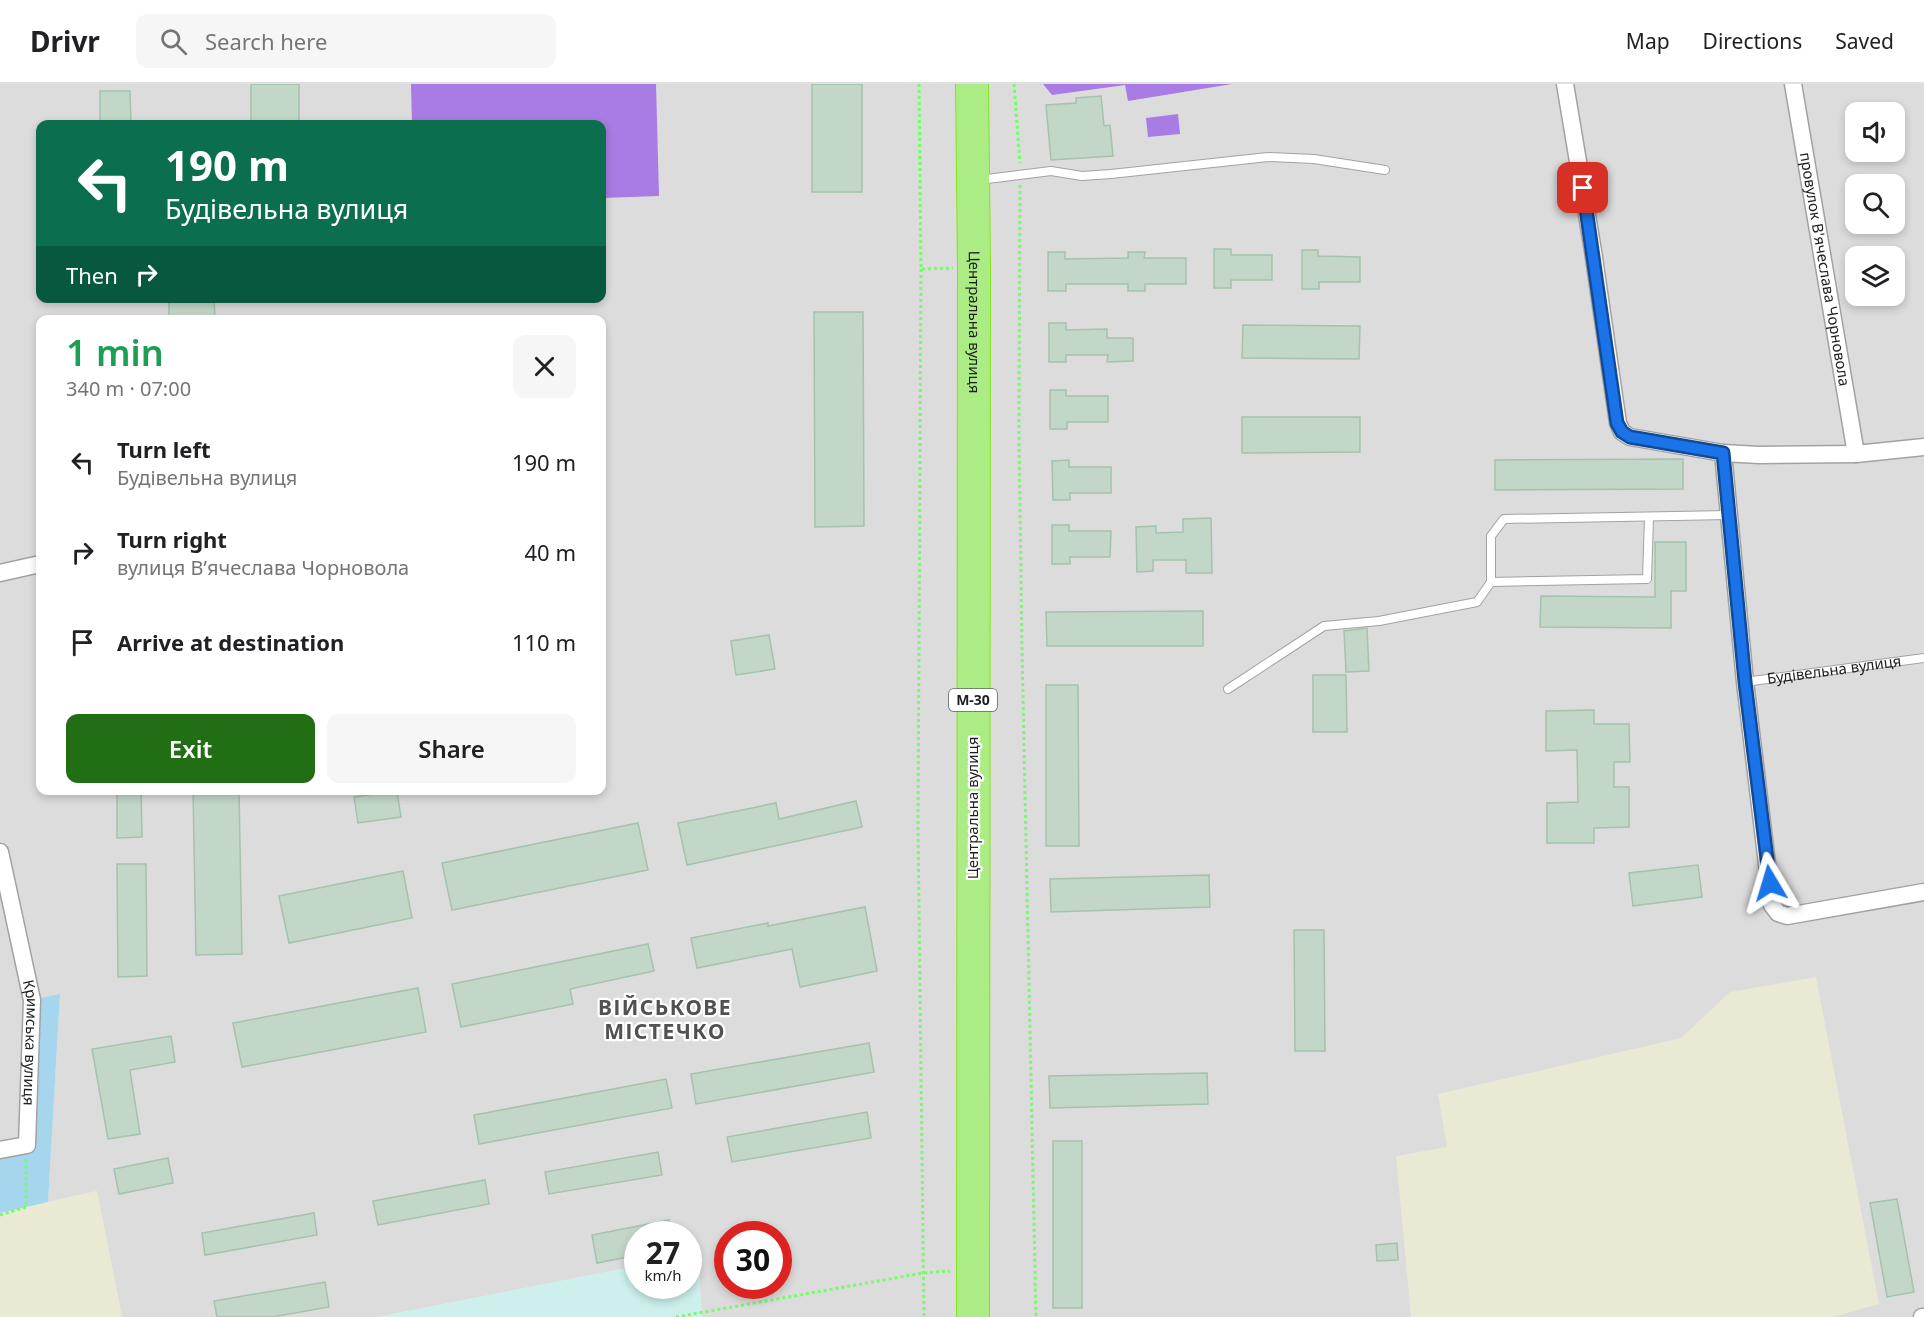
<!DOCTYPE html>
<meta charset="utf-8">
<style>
body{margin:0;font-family:"Noto Sans",sans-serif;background:#f6f6f6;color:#202124;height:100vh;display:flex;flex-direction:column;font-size:22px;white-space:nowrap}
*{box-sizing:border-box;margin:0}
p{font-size:20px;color:#757577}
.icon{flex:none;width:33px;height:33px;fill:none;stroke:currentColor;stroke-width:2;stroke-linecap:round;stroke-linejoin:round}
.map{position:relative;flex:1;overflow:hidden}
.details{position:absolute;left:36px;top:231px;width:570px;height:480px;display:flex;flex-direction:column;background:#fff;border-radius:12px;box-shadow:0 3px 9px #0003}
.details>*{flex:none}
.guide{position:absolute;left:36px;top:36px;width:570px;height:183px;border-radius:12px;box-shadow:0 3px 9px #0003;background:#0b6e4f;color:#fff;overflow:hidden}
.fabs{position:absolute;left:1845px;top:18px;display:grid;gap:12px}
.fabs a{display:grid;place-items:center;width:60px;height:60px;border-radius:12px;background:#fff;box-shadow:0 3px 9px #0003;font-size:30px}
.speed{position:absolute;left:624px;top:1137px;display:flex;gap:12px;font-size:30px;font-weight:700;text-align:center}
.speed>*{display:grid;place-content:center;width:78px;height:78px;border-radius:50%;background:#fff;box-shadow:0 3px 9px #0003;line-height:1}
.speed small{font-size:15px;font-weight:400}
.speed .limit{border:9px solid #d22;background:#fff;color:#111}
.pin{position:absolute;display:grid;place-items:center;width:51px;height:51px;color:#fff;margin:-26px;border-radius:12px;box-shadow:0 3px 9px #0006}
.me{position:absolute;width:66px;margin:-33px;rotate:353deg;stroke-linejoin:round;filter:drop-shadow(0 0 4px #0008)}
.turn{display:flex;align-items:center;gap:21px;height:126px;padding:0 30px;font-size:27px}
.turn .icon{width:78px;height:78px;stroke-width:2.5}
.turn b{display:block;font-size:42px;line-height:51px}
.then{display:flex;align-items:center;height:57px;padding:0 30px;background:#0003;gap:12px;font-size:22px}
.round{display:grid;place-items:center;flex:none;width:63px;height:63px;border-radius:12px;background:#f6f6f6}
.head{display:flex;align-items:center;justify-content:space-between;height:102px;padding:0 30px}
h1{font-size:36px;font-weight:600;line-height:45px;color:#1e9e55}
.cta{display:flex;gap:12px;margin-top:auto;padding:12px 30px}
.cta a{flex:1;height:69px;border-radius:12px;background:#226e14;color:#fff;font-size:24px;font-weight:600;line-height:69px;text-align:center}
.cta a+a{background:#f6f6f6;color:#202124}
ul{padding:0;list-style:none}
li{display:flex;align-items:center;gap:18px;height:90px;padding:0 30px}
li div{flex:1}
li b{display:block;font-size:22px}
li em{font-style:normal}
header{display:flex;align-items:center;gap:36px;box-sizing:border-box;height:84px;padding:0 30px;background:#fff;border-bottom:2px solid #e0e0e0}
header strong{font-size:28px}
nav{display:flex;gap:33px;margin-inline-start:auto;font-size:21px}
.search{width:420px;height:54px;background:#f6f6f6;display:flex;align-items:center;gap:15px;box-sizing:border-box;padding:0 21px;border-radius:12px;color:#757577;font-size:22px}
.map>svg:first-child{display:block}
.residential{fill:#dbdcdb;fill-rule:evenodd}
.industrial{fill:#e9e9d4}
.farmland{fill:#cdf0ec}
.grass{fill:#a5d6ed}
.pitch{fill:#a97be4}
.building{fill:#c3d7c8;stroke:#a4c2ac;stroke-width:1.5}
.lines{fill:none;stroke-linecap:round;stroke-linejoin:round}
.lane-casing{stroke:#a2a2a2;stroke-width:10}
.street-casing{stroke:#a2a2a2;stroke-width:19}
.highway-casing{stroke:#83e518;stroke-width:34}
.path{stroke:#70ff65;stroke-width:3;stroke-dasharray:3 3;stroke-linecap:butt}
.lane{stroke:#fff;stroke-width:8}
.street{stroke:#fff;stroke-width:16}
.highway{stroke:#abec85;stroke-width:32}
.route-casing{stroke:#114b97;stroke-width:15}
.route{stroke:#1a73e8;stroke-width:10}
.labels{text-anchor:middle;stroke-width:4.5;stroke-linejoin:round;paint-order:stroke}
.shield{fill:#fff;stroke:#626262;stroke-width:1.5}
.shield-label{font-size:14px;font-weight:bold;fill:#1e1e1e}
.street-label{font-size:15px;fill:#1e1e1e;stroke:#fff}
.district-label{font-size:21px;font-weight:bold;letter-spacing:1.5px;fill:#515151;stroke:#fff}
</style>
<header>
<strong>Drivr</strong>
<div class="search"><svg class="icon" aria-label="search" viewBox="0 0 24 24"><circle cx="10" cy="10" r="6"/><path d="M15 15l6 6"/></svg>Search here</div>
<nav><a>Map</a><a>Directions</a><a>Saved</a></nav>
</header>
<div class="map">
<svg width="1924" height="1233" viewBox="0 0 1924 1233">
<rect width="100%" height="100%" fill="#e3f0e9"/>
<path class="residential" d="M 0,0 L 1924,0 L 1924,1233 L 702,1233 L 698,1171 L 689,1172 L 688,1150 L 638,1150 L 637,1182 L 377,1233 L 122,1233 L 97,1107 L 48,1118 L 60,910 L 27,1061 L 0,1066 ZM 1856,28 L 1894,28 L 1894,68 L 1856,68 ZM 40,40 L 602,40 L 602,214 L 40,214 ZM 1856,100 L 1894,100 L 1894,140 L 1856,140 ZM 1856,172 L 1894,172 L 1894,212 L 1856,212 ZM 40,236 L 602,236 L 602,706 L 40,706 ZM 728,1150 L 778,1150 L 778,1202 L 728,1202 Z"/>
<path class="industrial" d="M 1816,893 L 1879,1220 L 1833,1233 L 1411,1233 L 1396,1072 L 1447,1063 L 1438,1010 L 1681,954 L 1730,908 Z
M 97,1107 L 122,1233 L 0,1233 L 0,1129 Z"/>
<path class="farmland" d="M 698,1170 L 702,1233 L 377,1233 L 637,1182 L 638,1202 L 688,1202 L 689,1172 Z"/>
<path class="grass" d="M 60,910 L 48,1118 L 0,1129 L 0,1066 L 27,1061 L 32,916 Z"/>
<path class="pitch" d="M 411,0 L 656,0 L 659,112 L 602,114 L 602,40 L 412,40 Z
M 1043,0 L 1232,0 L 1128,17 L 1125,1 L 1052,11 Z
M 1178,30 L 1180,50 L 1148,53 L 1146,34 Z"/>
<path class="building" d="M 251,0 L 299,0 L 299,40 L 251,40 Z
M 812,0 L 862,0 L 862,108 L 812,108 Z
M 100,7 L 130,7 L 131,40 L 100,40 Z
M 1101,12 L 1104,42 L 1110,41 L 1113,72 L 1051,76 L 1046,21 L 1076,19 L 1076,14 Z
M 1214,165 L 1231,165 L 1231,171 L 1272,171 L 1272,196 L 1231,196 L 1231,204 L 1214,204 Z
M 1302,166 L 1318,166 L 1318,172 L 1360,173 L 1360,198 L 1319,198 L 1319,205 L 1302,205 Z
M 1048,168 L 1065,168 L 1065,175 L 1128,174 L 1128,168 L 1145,168 L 1144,174 L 1186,174 L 1186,200 L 1145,200 L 1145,207 L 1128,207 L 1128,200 L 1066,200 L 1066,207 L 1048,207 Z
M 169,214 L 214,214 L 215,236 L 169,236 Z
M 814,228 L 863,228 L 864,442 L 815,443 Z
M 1049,239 L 1066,239 L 1066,246 L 1107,245 L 1107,254 L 1133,254 L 1133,277 L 1107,278 L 1108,271 L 1066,271 L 1066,278 L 1049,278 Z
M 1243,241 L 1360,242 L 1359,275 L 1242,274 Z
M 1050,306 L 1066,306 L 1066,312 L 1108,312 L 1108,338 L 1067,338 L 1067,345 L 1050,345 Z
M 1242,333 L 1360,333 L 1360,368 L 1242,369 Z
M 1683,375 L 1683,405 L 1495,406 L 1495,376 Z
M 1069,376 L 1069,383 L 1111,383 L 1111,409 L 1070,409 L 1070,416 L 1053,416 L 1052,377 Z
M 1211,434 L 1212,489 L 1186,489 L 1186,476 L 1153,476 L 1153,487 L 1137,488 L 1136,443 L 1156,442 L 1156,449 L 1183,448 L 1183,435 Z
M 1052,441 L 1069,441 L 1069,447 L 1111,447 L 1110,473 L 1070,473 L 1070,480 L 1052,480 Z
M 1655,458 L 1686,458 L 1686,507 L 1671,507 L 1671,544 L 1540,543 L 1541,512 L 1655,513 Z
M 1203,527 L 1203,562 L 1047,562 L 1046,528 Z
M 1367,544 L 1369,587 L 1346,588 L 1344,547 Z
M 769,551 L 775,585 L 736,591 L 731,557 Z
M 1313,591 L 1346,591 L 1347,648 L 1313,648 Z
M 1046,601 L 1078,601 L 1079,762 L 1046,762 Z
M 1594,626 L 1594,640 L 1629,640 L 1630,678 L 1614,678 L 1614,703 L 1629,703 L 1629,743 L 1594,744 L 1594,759 L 1547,759 L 1547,719 L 1578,718 L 1577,666 L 1546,667 L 1546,627 Z
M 117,706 L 141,706 L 142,753 L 117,754 Z
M 193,706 L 239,706 L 242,870 L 196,871 Z
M 397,707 L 401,733 L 358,739 L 354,713 Z
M 856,717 L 862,743 L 687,781 L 678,739 L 776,719 L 779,735 Z
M 638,739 L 648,786 L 452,826 L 442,779 Z
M 117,780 L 146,780 L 147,892 L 118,893 Z
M 1698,781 L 1702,813 L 1633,822 L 1629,789 Z
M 403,787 L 412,834 L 289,859 L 279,812 Z
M 1209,791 L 1210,823 L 1051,828 L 1050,795 Z
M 865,823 L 877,887 L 800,903 L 792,865 L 697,884 L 691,854 L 768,839 L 768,842 Z
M 1294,846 L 1324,846 L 1325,967 L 1295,967 Z
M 648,860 L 654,887 L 570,905 L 573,920 L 461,943 L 452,900 Z
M 418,904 L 426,948 L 242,983 L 233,939 Z
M 171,952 L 175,978 L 130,986 L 140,1050 L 108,1055 L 92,965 Z
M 869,959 L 874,988 L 696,1020 L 691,990 Z
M 1207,989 L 1208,1020 L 1050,1024 L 1049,992 Z
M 666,995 L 672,1024 L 479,1060 L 474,1031 Z
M 867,1028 L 871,1054 L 732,1078 L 727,1053 Z
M 1053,1057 L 1082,1057 L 1082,1224 L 1053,1224 Z
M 658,1068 L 662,1091 L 549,1110 L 545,1088 Z
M 168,1074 L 173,1099 L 119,1110 L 114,1085 Z
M 485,1096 L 489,1120 L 378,1141 L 373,1117 Z
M 1897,1115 L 1914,1208 L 1887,1213 L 1870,1119 Z
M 314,1129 L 317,1151 L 205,1171 L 202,1149 Z
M 669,1136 L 671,1150 L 638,1150 L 638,1171 L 597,1179 L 592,1151 Z
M 1397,1159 L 1398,1176 L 1377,1177 L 1376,1161 Z
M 325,1198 L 329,1223 L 272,1233 L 217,1233 L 214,1217 Z"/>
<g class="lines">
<defs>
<g id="lane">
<path d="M 979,96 L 1051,87 L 1082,92 L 1111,90 L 1268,73 L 1314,75 L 1385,86"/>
<path d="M 1491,498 L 1647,495 L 1649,434"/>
<path id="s1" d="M 1745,598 L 1924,574"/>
<path d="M 1228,605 L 1324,542 L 1379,537 L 1477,518 L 1491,498 L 1491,452 L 1504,435 L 1729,431"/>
</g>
<g id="street">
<path d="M 1565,0 L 1593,167 L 1618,339 L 1622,348 L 1630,353 L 1723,369 L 1745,598 L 1772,821 L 1778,829 L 1787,832 L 1924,808"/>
<path id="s2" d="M 1793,0 L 1856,370 L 1924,363"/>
<path d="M 1723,369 L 1759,371 L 1856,370"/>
<path d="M 0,489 L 40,480"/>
<path id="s3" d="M 0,768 L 32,916 L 27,1061 L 0,1066"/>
<path d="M 1922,1233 L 1924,1233"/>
</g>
<g id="highway">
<path id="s4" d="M 972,0 L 974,183 L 973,1233"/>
</g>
</defs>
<use href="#lane" class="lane-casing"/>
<use href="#street" class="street-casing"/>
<use href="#highway" class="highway-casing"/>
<path class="path" d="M 919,0 L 921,185 L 953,184
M 1014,0 L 1020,79
M 1020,101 L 1019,351 L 1022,565 L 1036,1233
M 921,185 L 918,743 L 924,1233
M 0,1131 L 26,1123 L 26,1075
M 676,1233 L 923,1189 L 950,1187"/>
<use href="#lane" class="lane"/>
<use href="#street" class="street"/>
<use href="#highway" class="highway"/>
</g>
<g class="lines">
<defs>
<path id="route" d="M 1583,104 L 1617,339 L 1622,348 L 1630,353 L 1723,369 L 1745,598 L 1770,799"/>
</defs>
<use href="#route" class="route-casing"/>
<use href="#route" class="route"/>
</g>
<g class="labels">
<rect class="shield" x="949" y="605" width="48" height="22" rx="4.5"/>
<g class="shield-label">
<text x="973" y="621">М-30</text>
</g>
<g class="street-label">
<text dy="5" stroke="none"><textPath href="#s2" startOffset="188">провулок В'ячеслава Чорновола</textPath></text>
<text dy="5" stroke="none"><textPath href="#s4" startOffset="238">Центральна вулиця</textPath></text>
<text dy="5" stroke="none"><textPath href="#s1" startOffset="90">Будівельна вулиця</textPath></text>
<text transform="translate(973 724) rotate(-90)" y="5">Центральна вулиця</text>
<text dy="5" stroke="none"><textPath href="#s3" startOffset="194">Кримська вулиця</textPath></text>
</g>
<g class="district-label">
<text x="665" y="931">ВІЙСЬКОВЕ<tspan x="665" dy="24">МІСТЕЧКО</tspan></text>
</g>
</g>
</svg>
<div class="fabs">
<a><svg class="icon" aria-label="sound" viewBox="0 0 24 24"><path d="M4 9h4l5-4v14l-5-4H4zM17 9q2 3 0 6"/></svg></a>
<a><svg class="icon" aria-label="search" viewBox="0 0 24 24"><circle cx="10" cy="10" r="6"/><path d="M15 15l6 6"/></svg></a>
<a><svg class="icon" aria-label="layers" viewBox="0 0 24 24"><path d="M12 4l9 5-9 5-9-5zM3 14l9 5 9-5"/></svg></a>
</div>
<div class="speed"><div>27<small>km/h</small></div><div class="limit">30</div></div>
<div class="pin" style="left:1583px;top:104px;background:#d93025"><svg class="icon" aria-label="arrive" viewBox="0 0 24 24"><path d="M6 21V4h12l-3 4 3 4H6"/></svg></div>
<svg class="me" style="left:1770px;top:799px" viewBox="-20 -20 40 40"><path d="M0-17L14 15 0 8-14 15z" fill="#1a73e8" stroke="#fff" stroke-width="4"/></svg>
<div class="guide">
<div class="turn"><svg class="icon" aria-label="left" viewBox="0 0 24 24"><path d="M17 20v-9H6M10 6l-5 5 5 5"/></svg><div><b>190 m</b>Будівельна вулиця</div></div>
<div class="then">Then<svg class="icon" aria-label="right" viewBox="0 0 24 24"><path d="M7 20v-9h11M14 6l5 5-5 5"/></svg></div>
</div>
<section class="details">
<div class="head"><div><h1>1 min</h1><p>340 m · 07:00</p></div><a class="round"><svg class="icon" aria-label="close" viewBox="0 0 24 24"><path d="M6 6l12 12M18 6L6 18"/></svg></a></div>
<ul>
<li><svg class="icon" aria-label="left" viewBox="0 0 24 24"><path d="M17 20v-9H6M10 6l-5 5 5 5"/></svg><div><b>Turn left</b><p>Будівельна вулиця</p></div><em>190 m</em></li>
<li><svg class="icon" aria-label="right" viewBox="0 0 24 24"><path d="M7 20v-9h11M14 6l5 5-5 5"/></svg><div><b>Turn right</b><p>вулиця Вʼячеслава Чорновола</p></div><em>40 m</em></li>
<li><svg class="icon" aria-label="arrive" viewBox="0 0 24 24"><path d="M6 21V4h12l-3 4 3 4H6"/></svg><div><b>Arrive at destination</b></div><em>110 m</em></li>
</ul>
<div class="cta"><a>Exit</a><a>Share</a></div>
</section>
</div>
